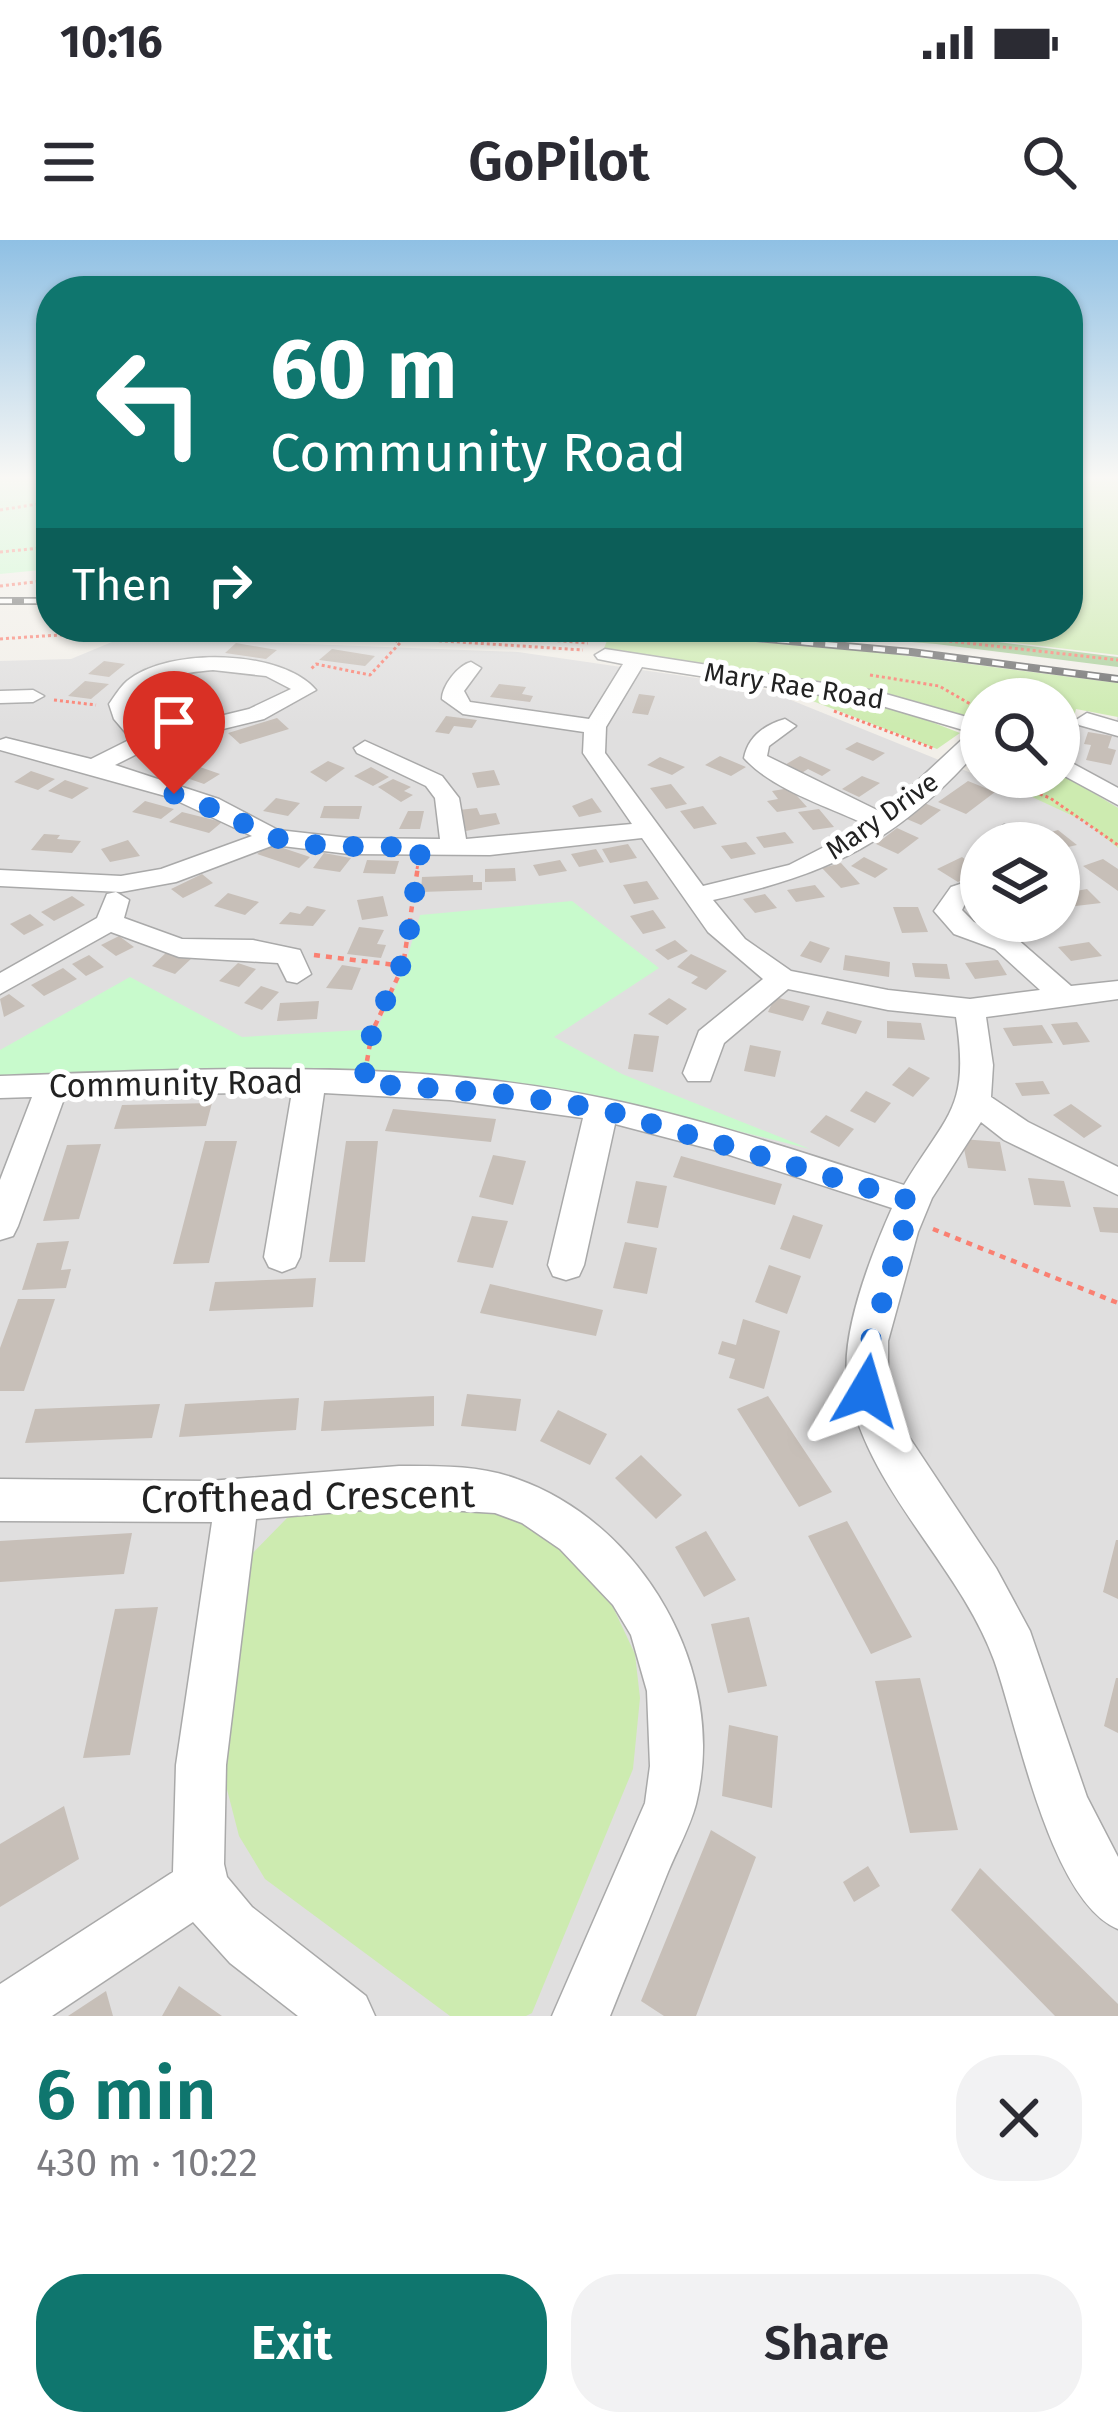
<!DOCTYPE html>
<meta charset="utf-8">
<style>
body{margin:0;font-family:"Fira Sans",sans-serif;background:#f2f2f3;color:#2b2b33;height:100vh;display:flex;flex-direction:column;font-size:45px;white-space:nowrap}
*{box-sizing:border-box;margin:0}
p{font-size:39px;color:#7c7c81}
.icon{flex:none;width:66px;height:66px;fill:none;stroke:currentColor;stroke-width:2;stroke-linecap:round;stroke-linejoin:round}
.map{position:relative;height:1776px;overflow:hidden}
.details{display:flex;flex-direction:column;background:#fff;flex:1}
.details>*{flex:none}
.guide{position:absolute;left:36px;top:36px;width:1047px;height:366px;border-radius:48px;box-shadow:0 3px 9px #0004;background:#0f766e;color:#fff;overflow:hidden}
.controls{position:absolute;left:960px;top:438px;display:grid;gap:24px}
.controls a{display:grid;place-items:center;width:120px;height:120px;border-radius:50%;background:#fff;box-shadow:0 3px 9px #0004;font-size:60px}
.pin{position:absolute;display:grid;place-items:center;width:102px;height:102px;color:#fff;margin:-123px -51px;border-radius:50% 50% 50% 0;rotate:-45deg;box-shadow:0 0 12px #0007}
.pin .icon{rotate:45deg}
.me{position:absolute;width:132px;margin:-66px;rotate:7deg;stroke-linejoin:round;filter:drop-shadow(0 0 9px #0008)}
.turn{display:flex;align-items:center;gap:42px;height:252px;padding:0 36px;font-size:54px}
.turn .icon{width:156px;height:156px;stroke-width:2.5}
.turn b{display:block;font-size:84px;line-height:102px}
.then{display:flex;align-items:center;height:114px;padding:0 36px;background:#0003;gap:24px;font-size:45px}
.round{display:grid;place-items:center;flex:none;width:126px;height:126px;border-radius:48px;background:#f2f2f3}
.summary{display:flex;align-items:center;justify-content:space-between;height:204px;padding:0 36px}
h1{font-size:72px;font-weight:600;line-height:90px;color:#0f766e}
.action{display:flex;gap:24px;margin-top:auto;padding:24px 36px}
.action a{flex:1;height:138px;border-radius:48px;background:#0f766e;color:#fff;font-size:48px;font-weight:600;line-height:138px;text-align:center}
.action a+a{background:#f2f2f3;color:#2b2b33}
.status{display:flex;justify-content:space-between;align-items:center;height:84px;padding:0 60px;background:#fff;direction:ltr}
.status svg{height:33px;fill:currentColor}
header{display:flex;justify-content:space-between;align-items:center;height:156px;padding:0 36px;background:#fff;font-size:54px;font-weight:600}
.map>svg:first-child{display:block}
.residential{fill:#e0dfdf;fill-rule:evenodd}
.grass{fill:#cdebb0}
.forest{fill:#add19e}
.park{fill:#c8facc}
.building{fill:#c7bfb8}
.lines{fill:none;stroke-linecap:round;stroke-linejoin:round}
.minor-casing{stroke:#a9a9a9;stroke-width:3}
.path-far1{stroke:#fa8072;stroke-width:3;stroke-dasharray:3 3;stroke-linecap:butt}
.path{stroke:#fa8072;stroke-width:4.5;stroke-dasharray:6 6;stroke-linecap:butt}
.minor{fill:#fff;fill-rule:evenodd}
.rail-casing{stroke:#707070;stroke-width:8}
.rail{stroke:#fff;stroke-width:4.5;stroke-dasharray:12;stroke-linecap:butt}
.route{stroke:#1a73e8;stroke-width:21;stroke-dasharray:0 37.8}
.labels{text-anchor:middle;stroke-width:10;stroke-linejoin:round;paint-order:stroke}
.far-street-label{font-size:27px;fill:#222;stroke:#fff}
.street-label{font-size:33px;fill:#222;stroke:#fff}
.near-street-label{font-size:39px;fill:#222;stroke:#fff}
</style>
<div class="status"><b>10:16</b><svg viewBox="0 0 49 12"><path d="M0 12V9h3v3zM5 12V6h3v6zM10 12V3h3v9zM15 12V0h3v12zM26 1h20v11H26zM47 4h2v5h-2z"/></svg></div>
<header><svg class="icon" aria-label="menu" viewBox="0 0 24 24"><path d="M4 6h16M4 12h16M4 18h16"/></svg>GoPilot<svg class="icon" aria-label="search" viewBox="0 0 24 24"><circle cx="10" cy="10" r="6"/><path d="M15 15l6 6"/></svg></header>
<div class="map">
<svg width="1118" height="1776" viewBox="0 0 1118 1776">
<rect width="100%" height="100%" fill="#f2efe9"/>
<path class="residential" d="M 124,397 L 518,412 L 759,447 L 981,537 L 1059,537 L 1059,486 L 1072,484 L 1112,494 L 1118,475 L 1118,1776 L 0,1776 L 0,421 L 71,419 ZM 981,603 L 1059,603 L 1059,681 L 981,681 Z"/>
<path class="grass" d="M 1068,236 L 1118,236 L 1118,415 L 878,387 L 1068,387 Z
M 611,390 L 877,412 L 1118,443 L 1118,477 L 1076,469 L 1072,484 L 1059,486 L 1059,459 L 981,459 L 981,487 L 870,452 L 603,411 Z
M 771,445 L 890,466 L 960,493 L 937,509 Z
M 1059,532 L 1118,568 L 1118,608 L 1086,582 L 989,537 L 1059,537 Z
M 316,1263 L 494,1266 L 545,1287 L 611,1363 L 635,1414 L 640,1458 L 633,1529 L 532,1773 L 526,1776 L 450,1776 L 265,1639 L 239,1596 L 222,1530 L 248,1318 L 287,1278 Z"/>
<path class="forest" d="M 726,387 L 876,387 L 1118,417 L 1118,427 L 936,404 Z"/>
<path class="park" d="M 0,236 L 51,236 L 51,329 L 0,334 Z
M 572,661 L 659,728 L 554,797 L 622,834 L 810,909 L 608,859 L 398,831 L 0,842 L 0,810 L 130,737 L 242,797 L 377,789 L 404,728 L 420,675 Z"/>
<path class="building" d="M 236,403 L 277,410 L 266,419 L 225,413 Z
M 332,409 L 375,416 L 365,426 L 319,420 Z
M 104,421 L 125,424 L 109,437 L 88,434 Z
M 85,441 L 109,444 L 91,459 L 68,456 Z
M 499,444 L 526,447 L 522,454 L 533,456 L 530,462 L 490,457 Z
M 639,454 L 655,456 L 648,475 L 632,473 Z
M 171,465 L 181,473 L 151,483 L 142,475 Z
M 446,476 L 477,480 L 472,488 L 454,486 L 449,494 L 435,492 Z
M 277,478 L 289,489 L 240,504 L 228,493 Z
M 1088,492 L 1112,496 L 1108,508 L 1116,510 L 1111,525 L 1086,520 L 1091,505 L 1084,504 Z
M 857,502 L 885,513 L 873,521 L 845,509 Z
M 720,516 L 746,527 L 731,536 L 705,525 Z
M 800,516 L 831,530 L 822,536 L 808,529 L 800,534 L 783,526 Z
M 660,517 L 685,527 L 672,535 L 647,525 Z
M 328,521 L 345,528 L 326,542 L 310,532 Z
M 197,526 L 220,534 L 204,544 L 181,536 Z
M 371,527 L 389,537 L 373,546 L 354,536 Z
M 494,530 L 500,545 L 477,548 L 472,533 Z
M 31,531 L 55,539 L 38,550 L 14,542 Z
M 862,536 L 880,543 L 859,557 L 842,549 Z
M 393,539 L 411,547 L 404,551 L 413,555 L 401,562 L 378,547 Z
M 65,540 L 89,548 L 72,559 L 48,551 Z
M 968,541 L 995,552 L 966,574 L 938,562 Z
M 671,544 L 687,564 L 666,569 L 650,548 Z
M 790,548 L 807,567 L 777,572 L 767,561 L 778,559 L 772,551 Z
M 276,558 L 300,563 L 288,576 L 263,571 Z
M 592,558 L 602,572 L 579,577 L 572,566 Z
M 145,561 L 174,569 L 161,579 L 132,572 Z
M 922,562 L 941,570 L 921,585 L 902,577 Z
M 324,566 L 362,566 L 359,579 L 320,578 Z
M 703,566 L 717,584 L 694,589 L 680,571 Z
M 477,568 L 480,575 L 496,573 L 500,584 L 466,591 L 459,570 Z
M 819,569 L 834,587 L 813,590 L 798,572 Z
M 408,571 L 424,571 L 420,589 L 399,589 Z
M 182,572 L 222,582 L 209,593 L 169,582 Z
M 897,588 L 919,598 L 898,614 L 876,604 Z
M 1058,590 L 1077,605 L 1059,609 L 1059,603 L 1015,603 Z
M 785,592 L 794,603 L 764,608 L 756,597 Z
M 44,594 L 60,595 L 57,599 L 81,601 L 72,613 L 31,610 Z
M 128,600 L 140,616 L 110,622 L 101,609 Z
M 746,602 L 756,614 L 731,619 L 721,606 Z
M 271,604 L 310,617 L 299,628 L 257,614 Z
M 628,604 L 637,618 L 610,623 L 602,609 Z
M 596,609 L 604,622 L 579,627 L 571,614 Z
M 324,613 L 351,618 L 340,632 L 313,628 Z
M 864,617 L 888,629 L 875,638 L 851,626 Z
M 962,617 L 981,631 L 958,642 L 937,629 Z
M 1103,619 L 1118,629 L 1118,651 L 1083,626 Z
M 367,620 L 399,621 L 395,634 L 363,633 Z
M 560,620 L 567,631 L 539,636 L 533,625 Z
M 841,623 L 860,644 L 841,648 L 822,628 Z
M 515,628 L 516,641 L 485,642 L 485,629 Z
M 202,634 L 213,643 L 183,658 L 171,649 Z
M 473,635 L 473,642 L 482,642 L 482,650 L 421,652 L 422,637 Z
M 647,641 L 659,659 L 634,664 L 623,645 Z
M 815,645 L 825,657 L 796,662 L 787,650 Z
M 1087,649 L 1101,663 L 1059,668 L 1059,654 Z
M 228,653 L 259,662 L 245,675 L 214,666 Z
M 765,654 L 777,668 L 755,673 L 743,659 Z
M 72,656 L 85,665 L 54,681 L 41,672 Z
M 383,656 L 388,676 L 362,680 L 357,660 Z
M 307,666 L 326,670 L 313,686 L 279,684 L 290,672 L 300,674 Z
M 893,667 L 918,667 L 928,692 L 902,693 Z
M 653,670 L 666,688 L 643,694 L 630,676 Z
M 30,674 L 44,685 L 24,695 L 10,684 Z
M 359,687 L 384,690 L 377,704 L 386,705 L 381,718 L 347,714 Z
M 119,696 L 134,707 L 116,716 L 101,705 Z
M 675,700 L 688,711 L 668,720 L 655,710 Z
M 810,701 L 830,708 L 821,723 L 800,716 Z
M 1089,702 L 1102,716 L 1071,721 L 1058,707 Z
M 169,710 L 193,717 L 175,734 L 152,726 Z
M 691,714 L 727,731 L 706,750 L 691,743 L 698,737 L 677,727 Z
M 89,715 L 104,727 L 86,736 L 72,724 Z
M 845,715 L 890,722 L 889,737 L 843,730 Z
M 998,720 L 1007,735 L 975,739 L 965,723 Z
M 238,723 L 256,729 L 239,747 L 219,741 Z
M 912,723 L 947,724 L 950,739 L 915,737 Z
M 342,725 L 361,728 L 352,750 L 326,748 Z
M 63,728 L 77,739 L 44,756 L 31,745 Z
M 261,746 L 279,752 L 262,770 L 244,763 Z
M 9,754 L 25,766 L 4,777 L 0,759 Z
M 775,757 L 810,766 L 803,781 L 768,772 Z
M 669,758 L 687,769 L 667,785 L 648,774 Z
M 319,761 L 317,779 L 277,781 L 280,763 Z
M 827,771 L 862,781 L 856,794 L 821,784 Z
M 887,781 L 921,783 L 925,800 L 887,798 Z
M 1077,782 L 1090,802 L 1063,805 L 1051,784 Z
M 1042,785 L 1053,803 L 1013,806 L 1003,788 Z
M 634,794 L 659,796 L 653,832 L 628,829 Z
M 750,805 L 781,811 L 775,837 L 744,831 Z
M 909,827 L 930,838 L 913,857 L 892,845 Z
M 1043,841 L 1050,854 L 1022,856 L 1015,843 Z
M 866,851 L 891,863 L 875,883 L 850,871 Z
M 212,863 L 206,886 L 114,889 L 122,865 Z
M 1071,864 L 1102,886 L 1084,898 L 1053,875 Z
M 393,869 L 496,879 L 491,902 L 385,891 Z
M 826,875 L 854,889 L 839,907 L 810,892 Z
M 962,899 L 1000,902 L 1006,931 L 968,928 Z
M 205,901 L 237,901 L 209,1023 L 173,1024 Z
M 346,901 L 378,901 L 365,1022 L 329,1022 Z
M 101,904 L 79,979 L 43,981 L 67,905 Z
M 493,915 L 526,921 L 513,965 L 479,957 Z
M 681,916 L 782,944 L 775,965 L 673,937 Z
M 1028,938 L 1064,941 L 1071,967 L 1034,965 Z
M 636,941 L 667,946 L 658,988 L 627,983 Z
M 1093,967 L 1118,968 L 1118,993 L 1100,992 Z
M 793,975 L 823,985 L 810,1019 L 780,1009 Z
M 472,976 L 508,981 L 493,1028 L 457,1022 Z
M 69,1001 L 61,1030 L 71,1029 L 66,1048 L 22,1050 L 37,1003 Z
M 625,1002 L 657,1008 L 647,1054 L 613,1048 Z
M 769,1025 L 801,1036 L 787,1074 L 755,1062 Z
M 316,1038 L 313,1067 L 209,1071 L 215,1042 Z
M 490,1044 L 603,1070 L 596,1096 L 480,1073 Z
M 18,1059 L 55,1059 L 24,1151 L 0,1151 L 0,1108 Z
M 743,1079 L 780,1091 L 764,1149 L 729,1138 L 735,1119 L 718,1114 L 722,1101 L 736,1105 Z
M 467,1154 L 521,1159 L 516,1191 L 461,1186 Z
M 434,1156 L 434,1186 L 321,1191 L 324,1161 Z
M 768,1156 L 832,1252 L 799,1267 L 737,1169 Z
M 299,1158 L 296,1190 L 179,1197 L 185,1164 Z
M 160,1164 L 152,1198 L 25,1203 L 35,1169 Z
M 558,1170 L 607,1194 L 590,1225 L 540,1201 Z
M 641,1215 L 682,1255 L 656,1279 L 615,1238 Z
M 847,1281 L 912,1397 L 871,1414 L 808,1296 Z
M 706,1291 L 736,1340 L 704,1357 L 675,1307 Z
M 132,1293 L 124,1334 L 0,1342 L 0,1301 Z
M 1116,1300 L 1118,1300 L 1118,1359 L 1103,1352 Z
M 158,1367 L 130,1515 L 83,1518 L 115,1369 Z
M 749,1377 L 767,1446 L 728,1453 L 711,1384 Z
M 920,1438 L 958,1590 L 910,1593 L 875,1441 Z
M 1116,1438 L 1118,1438 L 1118,1493 L 1104,1486 Z
M 729,1485 L 778,1496 L 772,1568 L 722,1556 Z
M 64,1566 L 79,1619 L 0,1667 L 0,1604 Z
M 711,1590 L 756,1617 L 696,1776 L 664,1776 L 641,1761 Z
M 868,1626 L 880,1646 L 854,1662 L 843,1642 Z
M 980,1628 L 1118,1764 L 1118,1776 L 1055,1776 L 951,1670 Z
M 179,1746 L 222,1776 L 162,1776 Z
M 106,1751 L 113,1776 L 68,1776 Z"/>
<g class="lines">
<defs>
<path id="minor" d="M 605,409 L 875,451 L 981,481 L 981,507 C 900,600 831,634 713,660 L 745,699 L 791,731 L 888,750 L 970,759 L 1040,750 L 995,709 L 954,694 L 934,671 L 951,647 L 981,637 L 981,653 L 966,662 L 962,670 L 974,682 L 1015,697 L 1071,746 L 1118,741 L 1118,759 L 986,777 L 993,825 L 991,857 L 1028,882 L 1118,927 L 1118,955 L 1004,900 L 981,882 L 932,958 L 918,992 L 888,1101 L 888,1144 L 909,1197 L 996,1328 L 1030,1391 L 1087,1557 L 1118,1617 L 1118,1689 C 1050,1661 1018,1487 994,1420 C 959,1324 866,1249 848,1145 C 839,1096 872,1013 892,968 L 714,910 L 615,884 L 584,1025 L 579,1036 L 566,1040 L 553,1036 L 548,1025 L 583,878 L 450,860 L 324,853 L 300,1017 L 295,1027 L 282,1032 L 269,1027 L 264,1017 L 292,852 L 65,856 L 18,986 L 13,996 L 0,1000 L 0,940 L 32,857 L 0,858 L 0,836 C 201,829 409,817 607,859 C 708,880 806,914 904,945 C 948,872 970,869 956,777 L 888,770 L 788,749 L 724,803 L 710,841 L 688,841 L 683,833 L 699,791 L 763,739 L 708,692 L 642,598 L 490,615 L 349,614 L 274,605 L 176,642 L 121,652 L 0,646 L 0,630 L 121,636 L 161,629 L 252,596 L 169,557 L 0,510 L 0,500 L 6,498 L 91,519 L 131,499 L 114,479 L 109,464 C 114,457 120,447 127,441 C 168,407 281,409 316,450 L 264,479 L 153,506 L 115,525 L 219,559 L 278,590 L 349,598 L 440,599 L 435,558 L 426,546 L 357,513 L 354,508 L 365,501 L 442,536 L 459,558 L 466,599 L 632,584 L 583,513 L 584,492 L 463,474 L 442,459 C 442,446 458,425 471,422 L 481,428 L 464,451 L 470,462 L 589,479 L 623,424 L 598,419 L 595,415 ZM 642,427 L 872,463 L 970,492 L 883,573 L 767,516 L 769,506 L 796,486 L 785,479 C 764,485 748,497 744,518 C 773,550 827,566 867,585 L 789,625 L 703,646 L 605,513 L 606,487 ZM 213,430 L 266,436 L 291,449 L 249,469 L 150,493 L 131,464 C 151,436 181,433 213,430 Z
M 0,451 L 33,450 L 44,456 L 33,462 L 0,463 Z
M 1087,473 L 1118,482 L 1118,496 L 1079,485 L 1076,480 Z
M 1059,516 L 1118,548 L 1118,565 L 1059,533 Z
M 1004,585 L 1013,588 L 1026,603 L 999,603 L 991,593 Z
M 116,652 L 129,660 L 124,678 L 182,699 L 253,700 L 300,710 L 311,734 L 297,743 L 287,741 L 278,723 L 179,717 L 111,692 L 0,754 L 0,733 L 97,678 L 107,654 Z
M 399,1226 C 438,1226 480,1225 517,1239 C 642,1283 729,1431 696,1564 C 690,1587 677,1610 668,1632 C 649,1680 629,1728 610,1776 L 552,1776 L 645,1563 L 650,1526 L 647,1451 L 631,1395 L 613,1365 L 560,1309 L 522,1283 L 495,1273 L 399,1267 L 256,1279 L 226,1525 L 224,1624 L 227,1637 L 252,1667 L 366,1756 L 375,1776 L 298,1776 L 230,1723 L 193,1682 L 52,1776 L 0,1776 L 0,1744 L 173,1632 L 176,1525 L 212,1282 L 0,1281 L 0,1239 L 209,1241 Z"/>
</defs>
<use href="#minor" class="minor-casing"/>
<path class="path-far1" d="M 0,270 L 51,262
M 0,312 L 51,307
M 0,346 L 51,340
M 824,387 L 1118,420
M 258,388 L 407,389 L 588,403
M 397,398 L 583,410
M 0,399 C 103,391 205,390 308,393 C 335,394 377,388 400,403 L 370,435 L 316,424 L 310,430
M 870,435 L 939,446 L 972,465
M 54,460 L 96,465
M 834,471 L 935,509
M 995,537 L 1050,558 L 1118,605
M 417,629 L 418,624"/>
<path class="path" d="M 314,715 L 403,726 L 418,626
M 367,821 L 372,792 L 403,726
M 933,989 L 1118,1063"/>
<use href="#minor" class="minor"/>
<defs>
<path id="rail" d="M 0,361 L 51,361
M 634,387 L 911,412 L 1118,439"/>
</defs>
<use href="#rail" class="rail-casing"/>
<use href="#rail" class="rail"/>
</g>
<linearGradient id="sky" x2="0" y2="1"><stop stop-color="#8fc0e4"/><stop offset="0.49" stop-color="#f9f8f5"/><stop offset="1" stop-color="#f9f8f5" stop-opacity="0"/></linearGradient>
<rect width="1118" height="485" fill="url(#sky)"/>
<g class="lines">
<path class="route" d="M 174,554 C 208,565 237,581 269,595 C 301,610 383,606 421,607 L 406,714 L 372,792 L 363,843 L 503,854 L 602,869 L 912,961 L 866,1116 L 866,1151"/>
</g>
<g class="labels">
<g class="far-street-label">
<text transform="translate(794 446) rotate(9)" y="9">Mary Rae Road</text>
<text transform="translate(882 576) rotate(-35)" y="9">Mary Drive</text>
</g>
<g class="street-label">
<text transform="translate(176 843) rotate(-1)" y="12">Community Road</text>
</g>
<g class="near-street-label">
<text transform="translate(308 1256) rotate(-1)" y="14">Crofthead Crescent</text>
</g>
</g>
</svg>
<div class="controls">
<a><svg class="icon" aria-label="search" viewBox="0 0 24 24"><circle cx="10" cy="10" r="6"/><path d="M15 15l6 6"/></svg></a>
<a><svg class="icon" aria-label="layers" viewBox="0 0 24 24"><path d="M12 4l9 5-9 5-9-5zM3 14l9 5 9-5"/></svg></a>
</div>
<div class="pin" style="left:174px;top:554px;background:#d93025"><svg class="icon" aria-label="arrive" viewBox="0 0 24 24"><path d="M6 21V4h12l-3 4 3 4H6"/></svg></div>
<svg class="me" style="left:866px;top:1151px" viewBox="-20 -20 40 40"><path d="M0-17L14 15 0 8-14 15z" fill="#1a73e8" stroke="#fff" stroke-width="4"/></svg>
<div class="guide">
<div class="turn"><svg class="icon" aria-label="left" viewBox="0 0 24 24"><path d="M17 20v-9H6M10 6l-5 5 5 5"/></svg><div><b>60 m</b>Community Road</div></div>
<div class="then">Then<svg class="icon" aria-label="right" viewBox="0 0 24 24"><path d="M7 20v-9h11M14 6l5 5-5 5"/></svg></div>
</div>
</div>
<section class="details">
<div class="summary"><div><h1>6 min</h1><p>430 m · 10:22</p></div><a class="round"><svg class="icon" aria-label="close" viewBox="0 0 24 24"><path d="M6 6l12 12M18 6L6 18"/></svg></a></div>
<div class="action"><a>Exit</a><a>Share</a></div>
</section>
